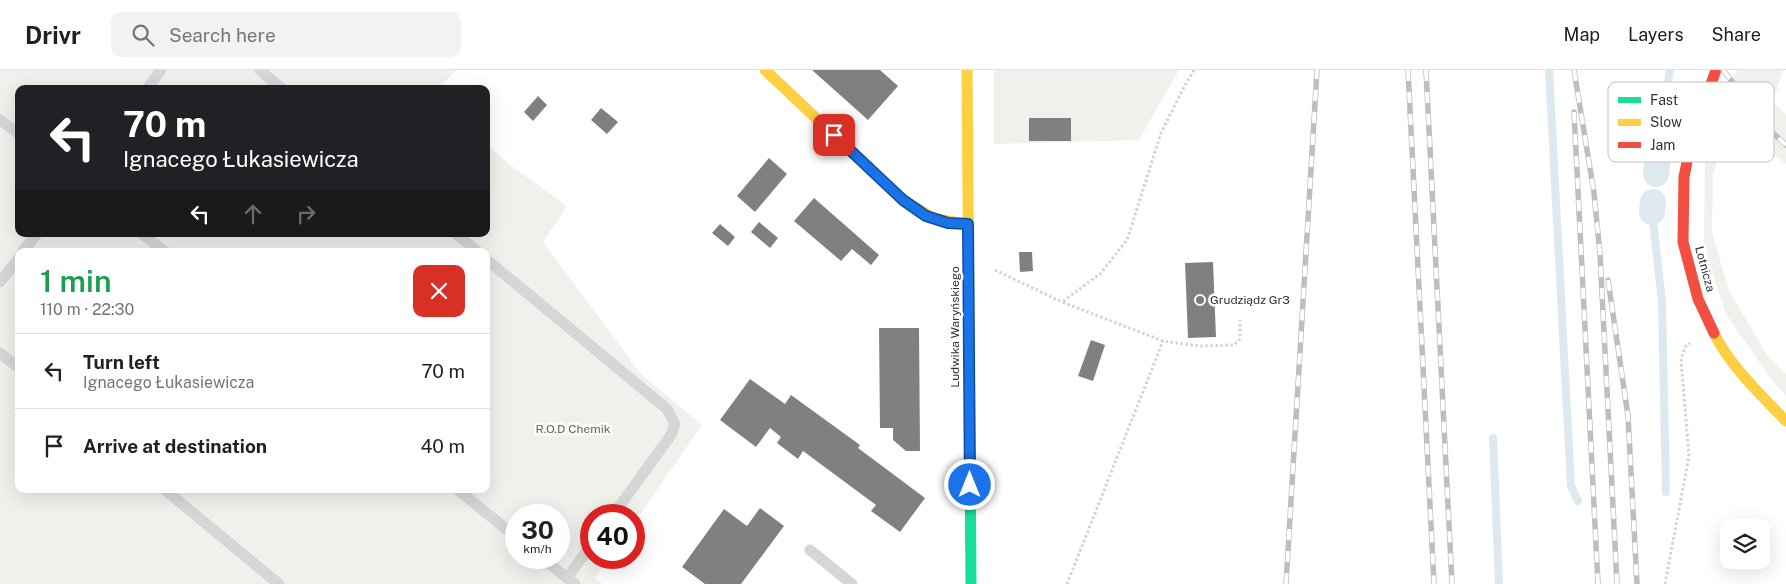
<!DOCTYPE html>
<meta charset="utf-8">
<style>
body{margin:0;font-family:"Public Sans",sans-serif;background:#f2f2f2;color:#202124;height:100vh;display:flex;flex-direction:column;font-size:19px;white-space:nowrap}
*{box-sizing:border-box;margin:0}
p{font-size:16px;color:#757577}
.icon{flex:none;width:28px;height:28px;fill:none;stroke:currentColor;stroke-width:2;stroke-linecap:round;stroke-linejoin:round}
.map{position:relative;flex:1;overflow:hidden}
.side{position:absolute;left:15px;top:178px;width:475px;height:245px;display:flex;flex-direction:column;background:#fff;border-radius:10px;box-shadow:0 5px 20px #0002}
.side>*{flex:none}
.top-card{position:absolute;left:15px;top:15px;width:475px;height:152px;border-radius:10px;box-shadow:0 5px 20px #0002;background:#202124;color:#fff;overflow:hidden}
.fabs{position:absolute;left:1720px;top:449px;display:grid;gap:10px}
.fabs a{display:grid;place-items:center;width:50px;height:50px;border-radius:10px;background:#fff;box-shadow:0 5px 20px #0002;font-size:25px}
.speed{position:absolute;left:505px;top:434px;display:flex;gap:10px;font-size:25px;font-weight:700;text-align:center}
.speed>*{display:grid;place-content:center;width:65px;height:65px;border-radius:50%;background:#fff;box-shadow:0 5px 20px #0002;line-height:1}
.speed small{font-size:12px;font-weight:400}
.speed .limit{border:8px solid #d22;background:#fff;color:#111}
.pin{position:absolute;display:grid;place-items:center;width:42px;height:42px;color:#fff;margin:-21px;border-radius:10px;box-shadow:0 2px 8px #0006}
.me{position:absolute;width:55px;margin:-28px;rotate:0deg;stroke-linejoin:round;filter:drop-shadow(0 0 4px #0008)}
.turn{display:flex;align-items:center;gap:18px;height:105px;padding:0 25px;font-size:22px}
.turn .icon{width:65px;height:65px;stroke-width:2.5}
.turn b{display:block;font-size:35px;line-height:42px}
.lanes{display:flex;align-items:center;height:48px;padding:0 25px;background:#0003;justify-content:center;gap:25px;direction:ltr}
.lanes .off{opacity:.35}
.round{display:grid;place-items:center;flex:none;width:52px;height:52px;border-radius:10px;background:#f2f2f2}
.summary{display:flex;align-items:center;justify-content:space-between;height:85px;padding:0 25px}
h1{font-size:30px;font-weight:600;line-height:38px;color:#1e9e55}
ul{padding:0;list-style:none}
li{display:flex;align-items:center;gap:15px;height:75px;padding:0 25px;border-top:1px solid #e0e0e0}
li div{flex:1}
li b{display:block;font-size:19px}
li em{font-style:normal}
header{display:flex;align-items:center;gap:30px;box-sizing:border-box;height:70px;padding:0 25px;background:#fff;border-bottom:1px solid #e0e0e0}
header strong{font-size:24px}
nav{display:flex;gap:28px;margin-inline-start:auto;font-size:18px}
.search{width:350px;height:45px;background:#f2f2f2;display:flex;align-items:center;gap:12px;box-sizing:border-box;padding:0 18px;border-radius:10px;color:#757577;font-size:19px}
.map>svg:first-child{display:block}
.green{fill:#eff2ec;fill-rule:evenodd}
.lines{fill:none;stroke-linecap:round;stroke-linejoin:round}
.stream{stroke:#dde9ef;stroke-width:8}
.canal{stroke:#dde9ef;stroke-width:26}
.building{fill:#808080}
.path{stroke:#d3d3d3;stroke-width:3;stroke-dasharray:2.5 2.5;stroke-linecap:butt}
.lane{stroke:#d6d6d6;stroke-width:11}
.fast{stroke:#16e098;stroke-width:11}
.slow{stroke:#ffcf43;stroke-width:11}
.jam{stroke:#f24e42;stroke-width:11}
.rail-casing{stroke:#bebebe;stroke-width:5.5}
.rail{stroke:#fff;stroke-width:4;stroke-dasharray:11;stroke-linecap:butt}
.route-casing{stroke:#114b97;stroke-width:12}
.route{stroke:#1a73e8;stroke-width:9}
.poi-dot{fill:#7a7a7a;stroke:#fff;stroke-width:2}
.labels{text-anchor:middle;stroke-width:5;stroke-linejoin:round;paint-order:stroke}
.street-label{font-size:12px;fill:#323232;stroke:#fff}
.poi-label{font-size:12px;fill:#323232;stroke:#fff;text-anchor:start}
.park-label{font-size:12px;fill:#566945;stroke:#fff}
.key{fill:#fff;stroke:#c2c2c2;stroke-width:1}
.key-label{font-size:14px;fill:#323232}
</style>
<header>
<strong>Drivr</strong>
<div class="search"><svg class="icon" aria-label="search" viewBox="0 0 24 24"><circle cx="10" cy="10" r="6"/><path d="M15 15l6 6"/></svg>Search here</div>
<nav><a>Map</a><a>Layers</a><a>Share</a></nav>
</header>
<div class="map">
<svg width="1786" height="514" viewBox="0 0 1786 514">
<rect width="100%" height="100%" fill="#fff"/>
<path class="green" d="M 0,0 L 456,0 L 438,19 L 19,19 L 19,164 L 486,164 L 486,73 L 509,94 L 567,136 L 543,172 L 640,303 L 702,355 L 634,453 L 634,445 L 591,445 L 591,488 L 609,488 L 595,508 L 602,514 L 0,514 ZM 19,181 L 486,181 L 486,419 L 19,419 ZM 516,445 L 559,445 L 559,488 L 516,488 Z
M 994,0 L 1179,0 L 1139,70 L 994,74 Z
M 1737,0 L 1783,0 L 1773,32 L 1786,45 L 1786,94 L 1731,50 L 1713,104 L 1712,162 L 1729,221 L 1767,285 L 1786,304 L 1786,326 L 1774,313 L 1725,243 L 1704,172 L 1705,88 L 1719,36 Z"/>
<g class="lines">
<path class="stream" d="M 1549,0 L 1571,416 L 1578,431
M 1664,39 L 1670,0
M 1652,142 L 1662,231 L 1666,422
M 1493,368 L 1499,514"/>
<path class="canal" d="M 1656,104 L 1664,39
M 1652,142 L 1653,132"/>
</g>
<path class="building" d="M 812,0 L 880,0 L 898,16 L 868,50 Z
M 538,26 L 547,35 L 533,51 L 524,42 Z
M 601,38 L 618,52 L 607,64 L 591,50 Z
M 1029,48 L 1071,48 L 1071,71 L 1029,71 Z
M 769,88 L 787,104 L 755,142 L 737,126 Z
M 814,128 L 879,185 L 871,195 L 852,179 L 841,191 L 794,151 Z
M 759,152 L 778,168 L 770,178 L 751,162 Z
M 720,154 L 735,167 L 728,176 L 712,163 Z
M 1019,182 L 1032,182 L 1033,201 L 1020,202 Z
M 1213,192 L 1216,267 L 1188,268 L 1185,193 Z
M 879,258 L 919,258 L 920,381 L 906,381 L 893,370 L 893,358 L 880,358 Z
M 1091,270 L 1105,275 L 1093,311 L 1078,306 Z
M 750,309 L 785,334 L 791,325 L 860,375 L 858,378 L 925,428 L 900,462 L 871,441 L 876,435 L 803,381 L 798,389 L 777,373 L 781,367 L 770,358 L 756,377 L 720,350 Z
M 760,438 L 784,456 L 741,514 L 705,514 L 682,497 L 724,439 L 747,456 Z"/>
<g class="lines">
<path class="path" d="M 1194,0 L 1184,17 L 1161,63 L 1127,170 L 1100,204 L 1062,232 L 1163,271 L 1199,276 L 1234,275 L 1240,269 L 1240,250
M 995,200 L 1062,232
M 1067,514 L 1163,271
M 1665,514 L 1689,386 L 1681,289 L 1685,277 L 1690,273"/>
<path class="lane" d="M 260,0 L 282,19
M 147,19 L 161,0
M 0,50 L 19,64
M 142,164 L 164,181
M 456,164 L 477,181
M 23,181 L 37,164
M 486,189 L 667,339 L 675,354 L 671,365 L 613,445
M 0,212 L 19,188
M 0,283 L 19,298
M 164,419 L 279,514
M 457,419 L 516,467
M 810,480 L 852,514
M 542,488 L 567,508
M 575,514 L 567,508 L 591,475"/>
<path class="fast" d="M 970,382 L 971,514"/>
<path class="slow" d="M 765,0 L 903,130 L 933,148 L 968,155
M 967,0 L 970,382
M 1714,263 C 1729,295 1762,326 1786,351"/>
<path class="jam" d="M 1714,263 L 1698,229 L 1683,172 L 1684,107 L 1692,67 L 1716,0"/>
<defs>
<path id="rail" d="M 1408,0 L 1434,514
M 1426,0 L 1452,514
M 1574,0 L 1594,123 L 1600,184 L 1617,514
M 1723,0 L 1772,62 L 1786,75
M 1574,42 L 1598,514
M 1608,210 L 1628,346 L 1637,514
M 1286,514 L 1317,0"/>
</defs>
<use href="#rail" class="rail-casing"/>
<use href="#rail" class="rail"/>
</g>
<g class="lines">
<defs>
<path id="route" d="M 834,65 L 903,130 L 926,146 L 948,153 L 968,154 L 970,415"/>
</defs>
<use href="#route" class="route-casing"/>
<use href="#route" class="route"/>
</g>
<circle class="poi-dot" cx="1200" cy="230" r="5"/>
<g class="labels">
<g class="street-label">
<text transform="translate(1705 199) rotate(75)" y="4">Lotnicza</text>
<text transform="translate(955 257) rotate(-90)" y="4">Ludwika Waryńskiego</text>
</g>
<g class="poi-label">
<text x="1210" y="234">Grudziądz Gr3</text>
</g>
<g class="park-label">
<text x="573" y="363">R.O.D Chemik</text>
</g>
</g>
<rect x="1608" y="12" width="166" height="80" rx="8" class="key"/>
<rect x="1618" y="27" width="23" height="6" fill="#16e098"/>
<rect x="1618" y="49" width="23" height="7" fill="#ffcf43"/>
<rect x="1618" y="72" width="23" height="6" fill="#f24e42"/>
<g class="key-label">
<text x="1650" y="35">Fast</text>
<text x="1650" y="57">Slow</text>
<text x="1650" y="80">Jam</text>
</g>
</svg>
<div class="fabs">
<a><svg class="icon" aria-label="layers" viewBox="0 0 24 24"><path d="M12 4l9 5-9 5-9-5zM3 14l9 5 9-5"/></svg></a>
</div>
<div class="speed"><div>30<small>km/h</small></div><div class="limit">40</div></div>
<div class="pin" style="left:834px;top:65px;background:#d93025"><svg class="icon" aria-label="arrive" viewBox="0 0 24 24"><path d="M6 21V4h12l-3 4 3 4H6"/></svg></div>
<svg class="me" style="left:970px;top:415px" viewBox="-20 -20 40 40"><circle r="17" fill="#1a73e8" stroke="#fff" stroke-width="3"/><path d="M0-11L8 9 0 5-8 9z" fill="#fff"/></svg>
<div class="top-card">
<div class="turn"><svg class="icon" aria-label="left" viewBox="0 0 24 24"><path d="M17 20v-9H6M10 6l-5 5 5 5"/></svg><div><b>70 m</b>Ignacego Łukasiewicza</div></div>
<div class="lanes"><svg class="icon" aria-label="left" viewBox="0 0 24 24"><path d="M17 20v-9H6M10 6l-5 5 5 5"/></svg><svg class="icon off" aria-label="ahead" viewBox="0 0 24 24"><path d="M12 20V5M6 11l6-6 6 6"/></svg><svg class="icon off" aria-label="right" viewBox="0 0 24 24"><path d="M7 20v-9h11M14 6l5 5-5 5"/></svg></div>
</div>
<section class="side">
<div class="summary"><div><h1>1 min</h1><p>110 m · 22:30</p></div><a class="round" style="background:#d93025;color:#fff"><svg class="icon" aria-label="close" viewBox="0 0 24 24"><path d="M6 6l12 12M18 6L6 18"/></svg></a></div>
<ul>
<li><svg class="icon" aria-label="left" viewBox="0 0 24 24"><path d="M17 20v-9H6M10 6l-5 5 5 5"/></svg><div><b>Turn left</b><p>Ignacego Łukasiewicza</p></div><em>70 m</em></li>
<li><svg class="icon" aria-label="arrive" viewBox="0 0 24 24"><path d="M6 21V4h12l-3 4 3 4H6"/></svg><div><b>Arrive at destination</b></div><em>40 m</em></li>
</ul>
</section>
</div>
